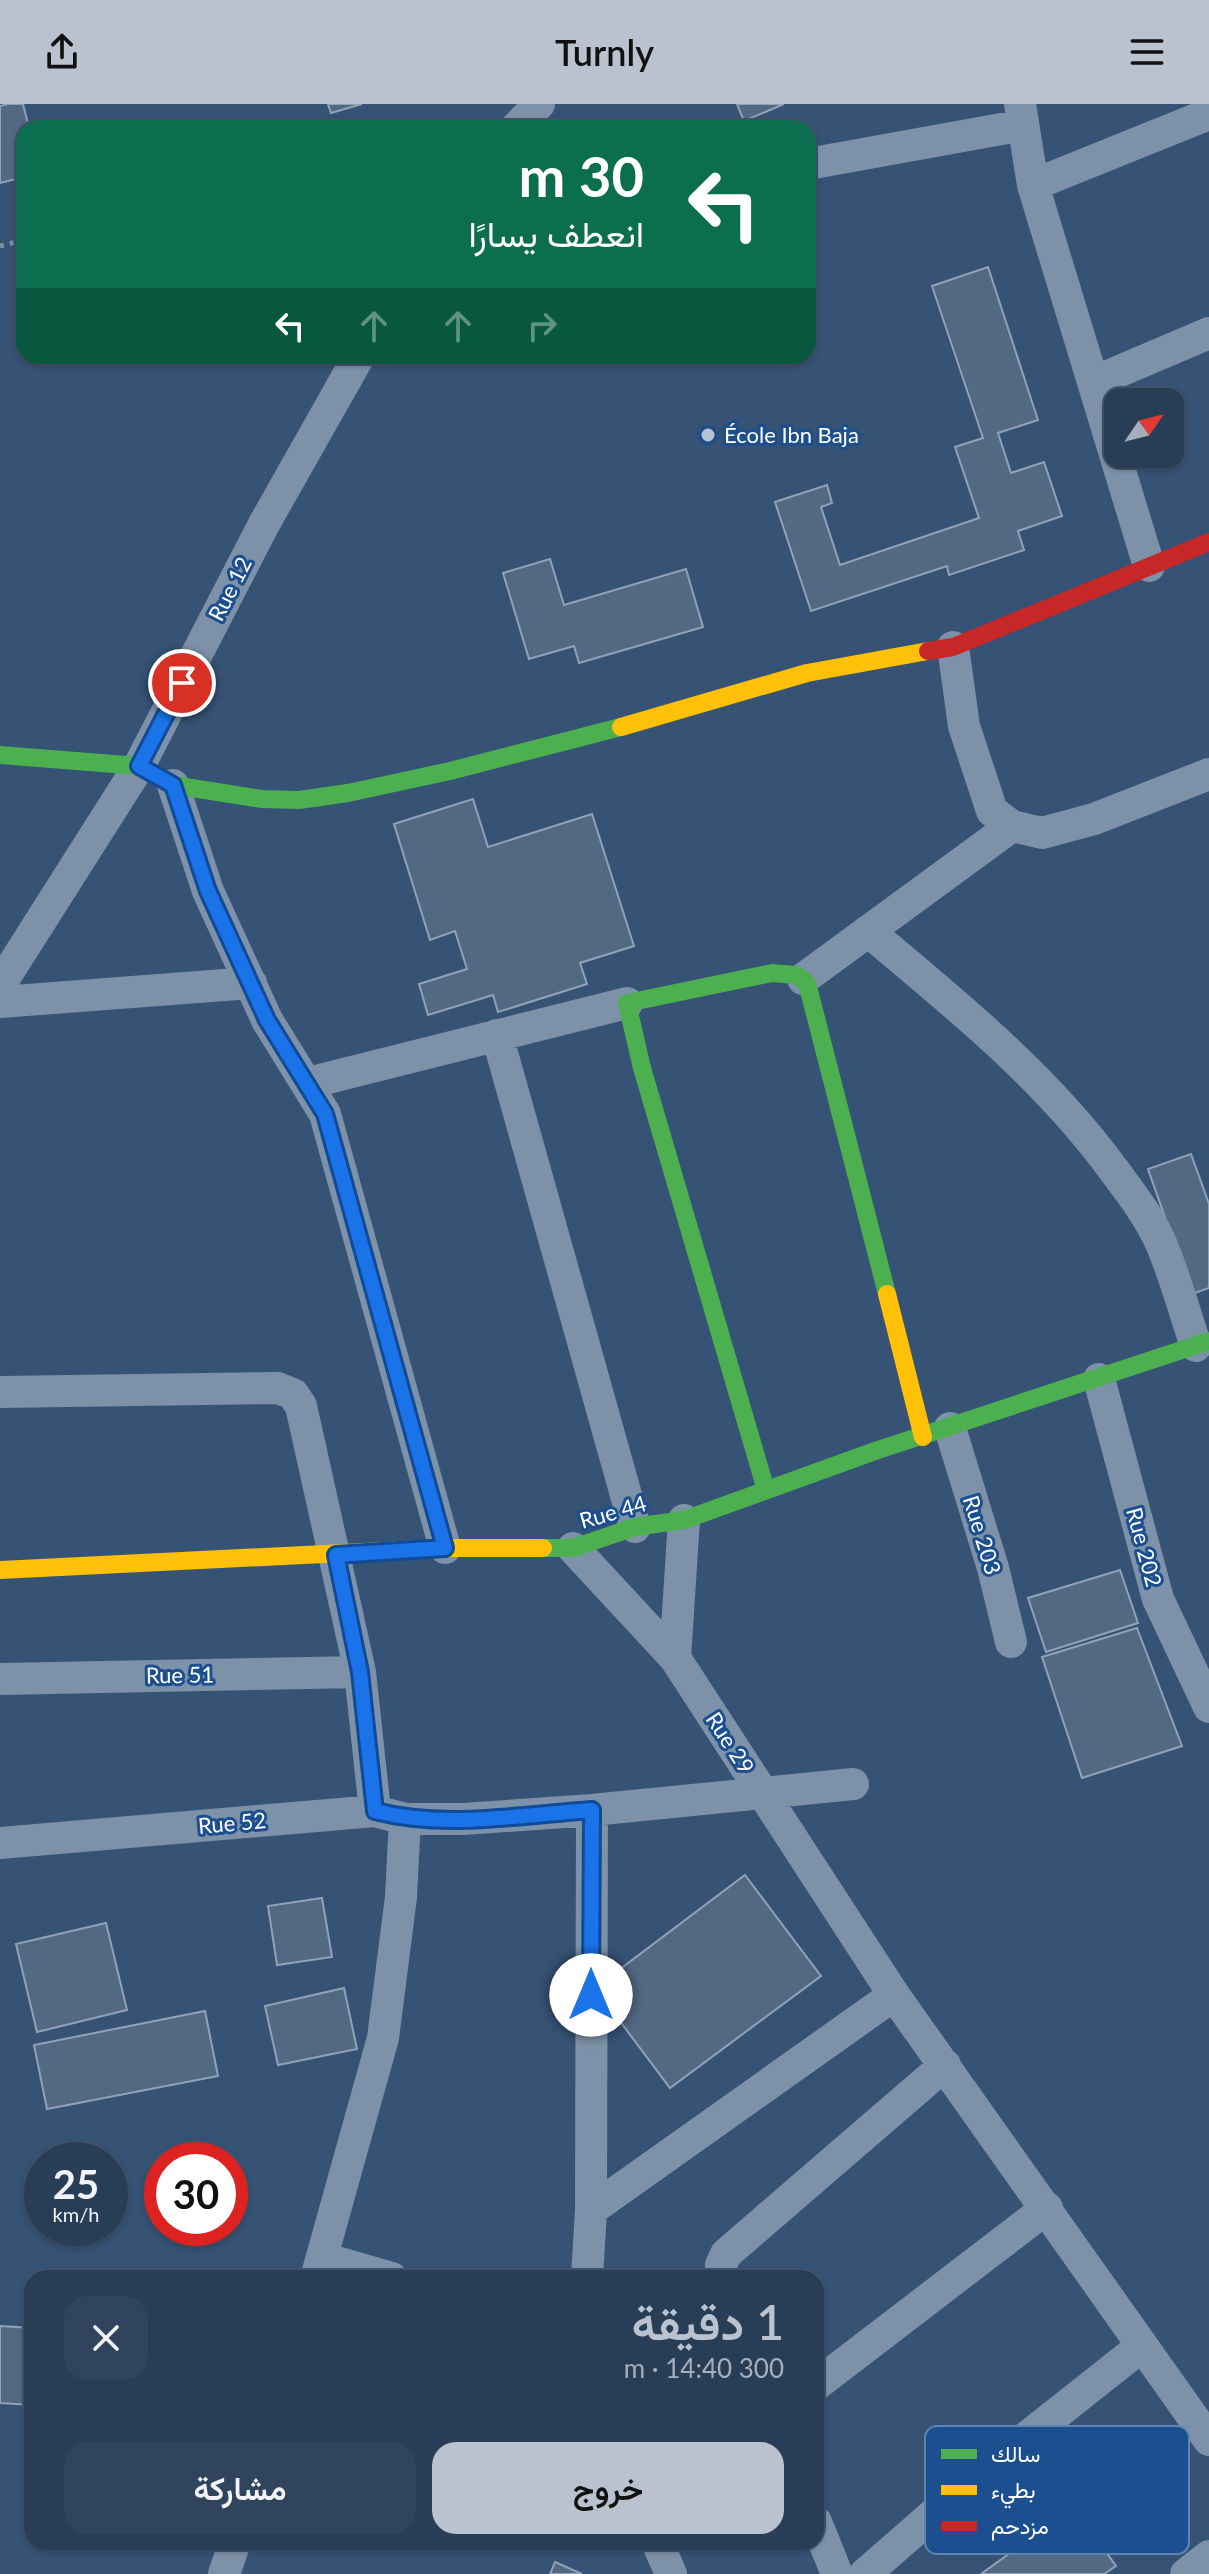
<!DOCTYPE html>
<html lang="ar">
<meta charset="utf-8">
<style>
body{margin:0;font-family:Lato,Vazirmatn,sans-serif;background:#30455d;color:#f1f3f6;direction:rtl;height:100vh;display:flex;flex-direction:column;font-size:30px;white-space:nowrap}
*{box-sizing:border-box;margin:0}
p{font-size:26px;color:#a5aeba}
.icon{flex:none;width:44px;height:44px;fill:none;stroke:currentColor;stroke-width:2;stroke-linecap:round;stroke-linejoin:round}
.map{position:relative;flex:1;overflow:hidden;direction:ltr}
.sheet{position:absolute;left:24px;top:2166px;width:800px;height:280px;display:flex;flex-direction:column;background:#283e57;border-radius:24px;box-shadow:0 2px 6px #0004,0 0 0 2px #44576d;direction:rtl}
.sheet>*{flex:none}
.top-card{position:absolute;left:16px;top:16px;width:800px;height:244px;border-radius:24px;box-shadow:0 2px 6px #0004,0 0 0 2px #44576d;direction:rtl;background:#0b6e4f;color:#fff;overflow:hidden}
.needle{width:52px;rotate:55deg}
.controls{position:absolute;left:1104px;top:284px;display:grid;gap:16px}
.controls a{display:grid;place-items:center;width:80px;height:80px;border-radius:16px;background:#283e57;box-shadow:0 2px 6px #0004,0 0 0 2px #44576d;font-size:40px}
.speed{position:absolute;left:24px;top:2038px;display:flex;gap:16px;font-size:40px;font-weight:700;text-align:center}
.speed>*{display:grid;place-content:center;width:104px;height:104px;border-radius:50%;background:#283e57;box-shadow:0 2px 6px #0004,0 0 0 2px #44576d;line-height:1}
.speed small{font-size:20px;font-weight:400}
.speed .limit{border:12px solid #d22;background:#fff;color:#111}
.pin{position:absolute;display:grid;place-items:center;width:68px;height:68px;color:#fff;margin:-34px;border:4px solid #fff;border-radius:50%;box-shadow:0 2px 8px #0007}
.me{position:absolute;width:88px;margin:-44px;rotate:0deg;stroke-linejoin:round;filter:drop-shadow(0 0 6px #0008)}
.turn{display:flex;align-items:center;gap:28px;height:168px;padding:0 40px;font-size:36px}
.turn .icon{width:104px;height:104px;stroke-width:2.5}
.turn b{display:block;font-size:56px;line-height:68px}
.lanes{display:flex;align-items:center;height:76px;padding:0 40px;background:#0003;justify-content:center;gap:40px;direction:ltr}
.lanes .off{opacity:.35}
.round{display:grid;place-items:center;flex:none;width:84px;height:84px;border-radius:24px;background:#30455d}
.overview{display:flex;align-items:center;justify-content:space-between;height:136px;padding:0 40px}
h1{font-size:48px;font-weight:600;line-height:60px;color:#b9c2ce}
.primary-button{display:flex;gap:16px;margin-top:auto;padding:16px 40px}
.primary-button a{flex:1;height:92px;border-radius:24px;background:#b9c2ce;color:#111;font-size:32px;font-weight:600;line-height:92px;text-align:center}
.primary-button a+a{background:#30455d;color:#f1f3f6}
header{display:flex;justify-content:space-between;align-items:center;height:104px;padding:0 40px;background:#b9c2ce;color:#111;font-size:36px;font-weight:600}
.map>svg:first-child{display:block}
.building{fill:#526984;stroke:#92a2b6;stroke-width:2}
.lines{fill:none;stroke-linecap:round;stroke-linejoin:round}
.path{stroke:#7d92a8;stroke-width:5;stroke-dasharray:4 6;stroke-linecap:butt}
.street{stroke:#7d92a8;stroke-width:32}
.fast{stroke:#4caf50;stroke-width:18}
.slow{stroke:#ffc107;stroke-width:18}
.jam{stroke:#c62828;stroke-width:18}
.route-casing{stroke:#114b97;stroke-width:20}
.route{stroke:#1a73e8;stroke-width:14}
.poi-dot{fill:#b9c2ce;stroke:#1b4f8f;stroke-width:3}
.labels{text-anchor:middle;stroke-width:6;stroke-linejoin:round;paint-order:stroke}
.poi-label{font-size:22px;fill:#fff;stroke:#1b4f8f;text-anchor:start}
.street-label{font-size:22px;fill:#fff;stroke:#1b4f8f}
.key{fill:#1b4f8f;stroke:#5f84b1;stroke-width:2}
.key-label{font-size:22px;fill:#fff}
</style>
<header><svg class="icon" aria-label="menu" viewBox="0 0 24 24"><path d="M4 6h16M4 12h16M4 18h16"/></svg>Turnly<svg class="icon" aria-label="share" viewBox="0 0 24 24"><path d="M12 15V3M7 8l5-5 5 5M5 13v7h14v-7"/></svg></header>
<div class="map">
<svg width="1209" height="2470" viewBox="0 0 1209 2470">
<rect width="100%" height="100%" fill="#365274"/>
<path class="building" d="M 8,0 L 23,0 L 29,24 L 24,24 L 24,73 L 0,79 L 0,2 Z
M 328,0 L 362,0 L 331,9 Z
M 737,0 L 784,0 L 744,17 Z
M 988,163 L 1038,316 L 998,329 L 1011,369 L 1044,358 L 1062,412 L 1018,427 L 1024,446 L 949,471 L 947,462 L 811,507 L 775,398 L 827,381 L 832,399 L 821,403 L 840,461 L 979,414 L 955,343 L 983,334 L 932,182 Z
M 550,455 L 564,501 L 686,465 L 703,523 L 579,559 L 574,542 L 529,555 L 503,469 Z
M 473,695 L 488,743 L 592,710 L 634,842 L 580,859 L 587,880 L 498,908 L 493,891 L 428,911 L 419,880 L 467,865 L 455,827 L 430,836 L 394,720 Z
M 1191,1050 L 1209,1100 L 1209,1184 L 1192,1190 L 1148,1065 Z
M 1120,1466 L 1138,1519 L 1046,1548 L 1028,1494 Z
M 1137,1524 L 1182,1642 L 1082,1674 L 1042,1553 Z
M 745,1771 L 821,1872 L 670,1984 L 595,1884 Z
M 322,1794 L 332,1853 L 277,1861 L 268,1802 Z
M 106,1819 L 127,1906 L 37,1928 L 16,1840 Z
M 344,1884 L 357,1945 L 278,1961 L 265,1902 Z
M 205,1907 L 218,1972 L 47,2005 L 34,1941 Z
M 0,2222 L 32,2224 L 32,2301 L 0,2299 Z
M 1074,2403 L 1116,2462 L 1104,2470 L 981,2470 Z
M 555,2458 L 582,2470 L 550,2470 Z"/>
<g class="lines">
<path class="path" d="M 0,142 L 24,136"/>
<path class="street" d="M 1020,0 L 1033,81 L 1149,462
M 516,24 L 539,0
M 808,60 L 1023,21
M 1033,81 L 1209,10
M 1094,278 L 1209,229
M 953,543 L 964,622 L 992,707 L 1012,722 L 1042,729 L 1094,715 L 1209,670
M 173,681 L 208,787 L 267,916 L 325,1010 L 445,1444
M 868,827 C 955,900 1045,972 1113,1065 C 1130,1088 1148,1111 1160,1137 C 1175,1171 1184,1207 1196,1242
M 803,875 L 1012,722
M 0,881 L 139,662 L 264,420 L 359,252
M 0,898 L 251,879
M 497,931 L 635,1423
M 308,979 L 627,899
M 1099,1275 L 1158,1495 L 1209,1603
M 0,1288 L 278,1284 L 293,1290 L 301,1302 L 360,1568 L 375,1707
M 950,1324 L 993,1464 L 1011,1538
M 573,1444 L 675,1554 L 894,1891 L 1209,2336
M 675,1554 L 684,1416
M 0,1575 L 360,1568
M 0,1739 L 375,1707 L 405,1715 L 463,1715 L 592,1706 L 853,1680
M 591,2106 L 894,1891
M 323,2154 L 392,2174
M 316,2174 L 383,1934 L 401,1793 L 405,1715
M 587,2174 L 591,2106 L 592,1706
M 723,2174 L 721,2161 L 726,2150 L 945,1961
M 816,2281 L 1047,2104
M 816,2418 L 837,2470
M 657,2438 L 671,2470
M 224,2470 L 235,2438
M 865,2470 L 974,2375 L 1142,2242
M 1186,2470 L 1209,2452"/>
<path class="fast" d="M 0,651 L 139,662 L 173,681 L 262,695 L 299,696 L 348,689 L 450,667 L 621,623
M 766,1386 L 642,964 L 627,899 L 772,869 L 796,871 L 807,879 L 887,1190
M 543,1444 L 573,1444 L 635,1423 L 684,1416 L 875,1347 L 1209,1237"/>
<path class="slow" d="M 621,623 L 807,569 L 928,547
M 887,1190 L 923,1333
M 0,1466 L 445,1444 L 543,1444"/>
<path class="jam" d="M 928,547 L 953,543 L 1209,438"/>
</g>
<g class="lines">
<defs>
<path id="route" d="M 182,579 L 139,662 L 173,681 L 208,787 L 267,916 L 325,1010 L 445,1444 L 336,1451 L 360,1568 L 375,1707 C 444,1725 521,1711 592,1706 L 591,1891"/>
</defs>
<use href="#route" class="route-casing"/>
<use href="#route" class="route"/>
</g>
<circle class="poi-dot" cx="708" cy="331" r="8"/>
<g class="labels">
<g class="poi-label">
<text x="724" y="339">École Ibn Baja</text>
</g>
<g class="street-label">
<text transform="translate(230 485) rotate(-63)" y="8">Rue 12</text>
<text transform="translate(613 1408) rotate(-16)" y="8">Rue 44</text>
<text transform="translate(982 1431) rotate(73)" y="8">Rue 203</text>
<text transform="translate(1144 1443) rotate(75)" y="8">Rue 202</text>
<text transform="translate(180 1571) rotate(-1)" y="8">Rue 51</text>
<text transform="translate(730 1639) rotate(57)" y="8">Rue 29</text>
<text transform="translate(232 1719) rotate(-5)" y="8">Rue 52</text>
</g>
</g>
<rect x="925" y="2322" width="264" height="128" rx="12" class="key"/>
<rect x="941" y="2345" width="36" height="10" fill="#4caf50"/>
<rect x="941" y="2381" width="36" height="10" fill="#ffc107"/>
<rect x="941" y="2417" width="36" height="10" fill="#c62828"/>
<g class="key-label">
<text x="991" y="2358">سالك</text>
<text x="991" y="2394">بطيء</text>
<text x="991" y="2430">مزدحم</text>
</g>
</svg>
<div class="controls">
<a><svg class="needle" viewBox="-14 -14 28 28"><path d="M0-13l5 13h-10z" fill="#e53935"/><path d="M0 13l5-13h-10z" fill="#a5aeba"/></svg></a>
</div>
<div class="speed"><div>25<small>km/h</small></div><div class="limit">30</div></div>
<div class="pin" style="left:182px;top:579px;background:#d93025"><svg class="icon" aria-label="arrive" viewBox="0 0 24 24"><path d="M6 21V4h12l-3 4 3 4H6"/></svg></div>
<svg class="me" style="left:591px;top:1891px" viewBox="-20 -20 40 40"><circle r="19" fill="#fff"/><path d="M0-13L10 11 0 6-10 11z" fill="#1a73e8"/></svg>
<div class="top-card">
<div class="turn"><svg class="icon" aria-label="left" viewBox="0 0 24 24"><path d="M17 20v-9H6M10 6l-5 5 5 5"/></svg><div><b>30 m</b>انعطف يسارًا</div></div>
<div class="lanes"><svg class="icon" aria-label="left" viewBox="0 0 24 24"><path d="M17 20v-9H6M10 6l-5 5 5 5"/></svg><svg class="icon off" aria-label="ahead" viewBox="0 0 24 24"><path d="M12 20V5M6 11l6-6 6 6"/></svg><svg class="icon off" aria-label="ahead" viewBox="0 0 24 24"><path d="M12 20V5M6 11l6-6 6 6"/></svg><svg class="icon off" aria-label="right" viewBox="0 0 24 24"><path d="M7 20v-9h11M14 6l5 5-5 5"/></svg></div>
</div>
<section class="sheet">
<div class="overview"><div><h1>1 دقيقة</h1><p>300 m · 14:40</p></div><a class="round"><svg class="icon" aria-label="close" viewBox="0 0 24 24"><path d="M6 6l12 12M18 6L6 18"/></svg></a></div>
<div class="primary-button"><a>خروج</a><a>مشاركة</a></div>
</section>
</div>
